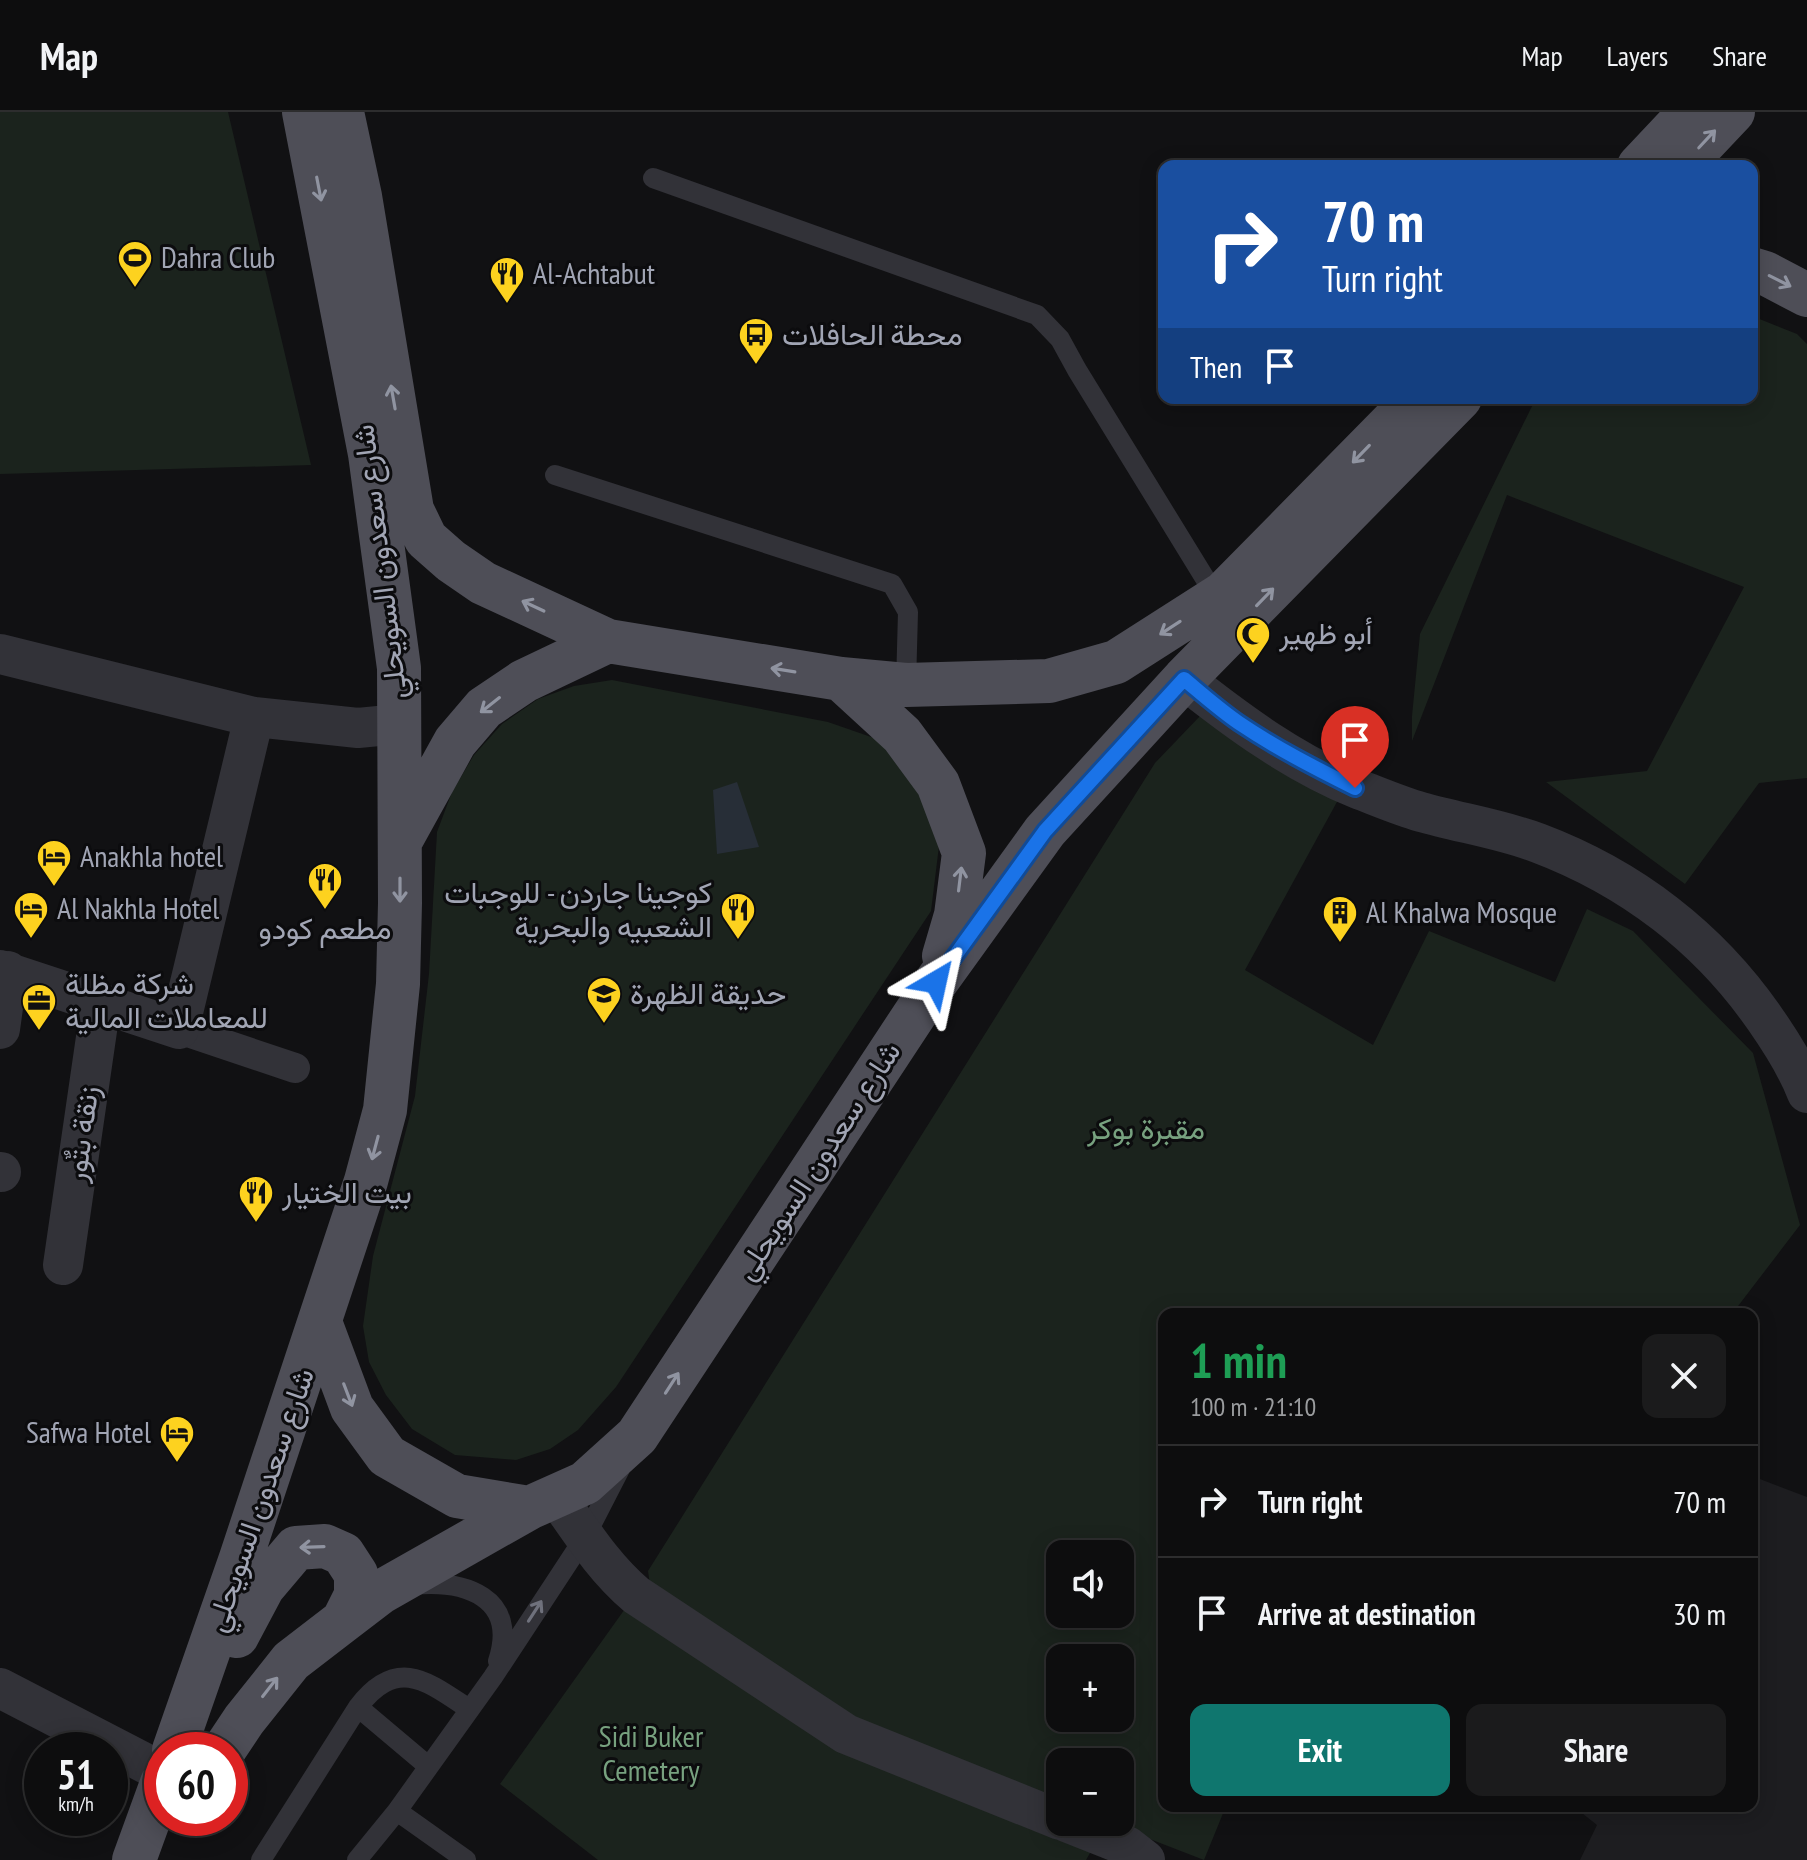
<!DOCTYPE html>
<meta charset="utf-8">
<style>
body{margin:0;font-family:"PT Sans Narrow",Vazirmatn,sans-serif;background:#1b1b1c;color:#f1f3f6;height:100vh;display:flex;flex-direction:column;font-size:30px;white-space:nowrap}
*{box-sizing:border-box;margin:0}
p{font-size:26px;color:#9a9c9e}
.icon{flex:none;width:44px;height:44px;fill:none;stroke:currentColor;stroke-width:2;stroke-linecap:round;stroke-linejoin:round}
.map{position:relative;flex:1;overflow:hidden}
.panel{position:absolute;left:1158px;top:1196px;width:600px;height:504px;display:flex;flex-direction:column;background:#0d0d0e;border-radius:16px;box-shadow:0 4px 20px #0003,0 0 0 2px #2d2d2e}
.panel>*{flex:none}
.top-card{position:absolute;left:1158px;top:48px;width:600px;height:244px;border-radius:16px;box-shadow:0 4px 20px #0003,0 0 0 2px #2d2d2e;background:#1a4fa0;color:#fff;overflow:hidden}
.tools{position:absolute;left:1046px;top:1428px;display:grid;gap:16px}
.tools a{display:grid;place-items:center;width:88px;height:88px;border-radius:16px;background:#0d0d0e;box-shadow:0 4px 20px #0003,0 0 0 2px #2d2d2e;font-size:40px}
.speed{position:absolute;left:24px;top:1620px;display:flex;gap:16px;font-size:40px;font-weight:700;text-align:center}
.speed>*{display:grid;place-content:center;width:104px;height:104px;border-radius:50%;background:#0d0d0e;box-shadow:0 4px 20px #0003,0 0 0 2px #2d2d2e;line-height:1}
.speed small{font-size:20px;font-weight:400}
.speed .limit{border:12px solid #d22;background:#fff;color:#111}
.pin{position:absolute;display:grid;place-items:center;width:68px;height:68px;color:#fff;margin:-82px -34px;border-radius:50% 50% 50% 0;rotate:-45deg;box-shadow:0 0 8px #0007}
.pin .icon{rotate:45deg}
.me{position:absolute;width:88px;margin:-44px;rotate:36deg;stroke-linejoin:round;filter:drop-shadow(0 0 6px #0008)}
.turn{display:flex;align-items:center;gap:28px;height:168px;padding:0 32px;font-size:36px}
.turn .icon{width:104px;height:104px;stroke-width:2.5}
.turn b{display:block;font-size:56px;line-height:68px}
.then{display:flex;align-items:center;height:76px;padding:0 32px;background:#0003;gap:16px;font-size:30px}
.round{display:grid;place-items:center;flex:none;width:84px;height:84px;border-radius:16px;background:#1b1b1c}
.overview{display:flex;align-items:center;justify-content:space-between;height:136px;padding:0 32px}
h1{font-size:48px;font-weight:700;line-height:60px;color:#1e9e55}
.button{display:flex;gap:16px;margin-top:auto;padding:16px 32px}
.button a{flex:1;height:92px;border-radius:16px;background:#0f766e;color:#fff;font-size:32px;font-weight:700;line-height:92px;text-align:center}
.button a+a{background:#1b1b1c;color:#f1f3f6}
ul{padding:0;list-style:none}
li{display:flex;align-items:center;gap:24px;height:112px;padding:0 32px;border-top:2px solid #2d2d2e}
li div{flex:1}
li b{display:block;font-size:30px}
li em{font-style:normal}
header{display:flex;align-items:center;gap:48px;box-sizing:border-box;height:112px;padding:0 40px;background:#0d0d0e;border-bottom:2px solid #2d2d2e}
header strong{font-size:38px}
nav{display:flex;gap:44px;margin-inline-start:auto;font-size:28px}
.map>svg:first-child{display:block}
.built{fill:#1d1d20}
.green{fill:#1b231d;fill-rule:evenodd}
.water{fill:#272e37}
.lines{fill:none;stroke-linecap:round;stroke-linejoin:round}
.service{stroke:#323238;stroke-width:20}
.pedestrian{stroke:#323238;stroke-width:30}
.minor{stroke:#323238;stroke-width:40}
.primary{stroke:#4e4e57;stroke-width:44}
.oneway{stroke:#9094a1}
.oneway2{stroke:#6f717c}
.route-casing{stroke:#114b97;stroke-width:20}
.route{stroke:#1a73e8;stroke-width:14}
.labels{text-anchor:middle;stroke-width:6;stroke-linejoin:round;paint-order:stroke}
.poi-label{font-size:30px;fill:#a1a5b4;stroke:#0c0c0e;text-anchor:start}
.street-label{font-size:30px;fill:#a1a5b4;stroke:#0c0c0e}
.park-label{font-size:30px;fill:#77a17f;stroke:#0c0c0e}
</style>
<header>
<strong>Map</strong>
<nav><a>Map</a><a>Layers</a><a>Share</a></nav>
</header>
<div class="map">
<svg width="1807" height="1748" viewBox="0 0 1807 1748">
<rect width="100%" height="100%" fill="#111113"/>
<path class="built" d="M 1752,1364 L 1807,1385 L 1807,1748 L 1580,1748 L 1597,1713 L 1573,1694 L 1752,1694 Z"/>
<path class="green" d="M 0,0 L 228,0 L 311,353 L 0,362 Z
M 1752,204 L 1797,222 L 1807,232 L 1807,666 L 1759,671 L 1685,772 L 1546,670 L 1647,659 L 1744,475 L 1507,383 L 1412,629 L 1412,604 L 1420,522 L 1536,286 L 1752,286 Z
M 612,568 L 828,610 L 874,626 L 900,649 L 920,675 L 939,734 L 931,799 L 616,1275 L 578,1318 L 550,1337 L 516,1348 L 455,1343 L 412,1317 L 386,1283 L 369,1250 L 363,1214 L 373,1144 L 415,984 L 429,862 L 437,720 L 452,680 L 474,643 L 502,612 L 538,587 L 574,574 Z
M 1201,603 L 1338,688 L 1245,858 L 1373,933 L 1429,819 L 1555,870 L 1587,797 L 1633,819 L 1753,941 L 1800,1113 L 1732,1202 L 1164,1202 L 1164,1694 L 1226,1694 L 1204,1748 L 1106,1710 L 1120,1710 L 1120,1650 L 1060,1650 L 1060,1692 L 849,1609 L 650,1473 L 648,1459 L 1155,651 ZM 1060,1442 L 1120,1442 L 1120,1502 L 1060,1502 ZM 1060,1546 L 1120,1546 L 1120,1606 L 1060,1606 Z
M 627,1494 L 1094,1734 L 1086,1748 L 598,1748 L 500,1672 Z"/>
<path class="water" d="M 737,670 L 759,735 L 717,742 L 713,678 Z"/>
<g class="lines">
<path class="service" d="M 653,66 L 1037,203 L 1060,227 L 1077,258 L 1217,486
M 555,363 L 892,472 L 908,500 L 906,573
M 413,1473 C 465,1468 519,1485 498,1549
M 358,1595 L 428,1654
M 397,1699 L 466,1748
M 261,1748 L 358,1595 C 397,1544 427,1569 469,1597
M 357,1748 L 397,1699 L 493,1565 L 585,1425 L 620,1357"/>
<path class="pedestrian" d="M 179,917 L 295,956"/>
<path class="minor" d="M 0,542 L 254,605 L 358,616 L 399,612
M 1184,567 C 1238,610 1294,651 1358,677 C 1379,685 1400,694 1421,700 C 1460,711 1501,717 1538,731 C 1631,766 1709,826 1765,907 C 1781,930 1797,955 1807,981
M 0,858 L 179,917 L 254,605
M 0,917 L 8,859
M 0,1060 L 1,1060
M 63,1153 L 101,891
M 556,1384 C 581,1419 603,1455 636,1483 L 846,1622 L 1060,1708
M 0,1576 L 162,1660
M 1066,1710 L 1127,1734 L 1145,1748"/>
<path class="primary" d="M 342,0 L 360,84 L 412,398 L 426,427 L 451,449 L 483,471 L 608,529 L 841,567 L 906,573 L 1049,569 L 1116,550 L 1224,481 L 1416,286
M 1639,54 L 1690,0
M 1682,54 L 1733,0
M 1752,157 L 1765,161 L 1807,183
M 841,567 L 902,623 L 938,672 L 964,741 L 956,803 L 944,844
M 401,728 L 455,630 L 484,596 L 524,569 L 608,529
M 320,1210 L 352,1296 L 387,1344 L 457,1384 L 529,1396
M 237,1524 L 263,1475 L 296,1436 L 325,1434 L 343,1442 L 356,1462 L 356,1483 L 343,1509
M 174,1638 L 241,1446 L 366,1069 L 385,998 L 398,872 L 400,791 L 399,556 L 370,342 L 304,0
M 224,1638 L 244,1608 L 291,1549 L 343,1509 L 381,1480 L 529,1396 L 585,1371 L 637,1324 L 936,870 L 1045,719 L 1184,567 L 1460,286
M 134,1748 L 162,1671"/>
</g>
<defs><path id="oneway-shaft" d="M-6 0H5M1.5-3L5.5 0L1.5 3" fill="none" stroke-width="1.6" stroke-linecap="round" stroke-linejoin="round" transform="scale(2)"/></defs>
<g class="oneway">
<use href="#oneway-shaft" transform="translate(1707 27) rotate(-47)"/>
<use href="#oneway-shaft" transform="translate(319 77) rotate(79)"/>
<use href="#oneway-shaft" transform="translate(1780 169) rotate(27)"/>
<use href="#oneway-shaft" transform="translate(393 285) rotate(-100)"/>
<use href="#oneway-shaft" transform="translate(1361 342) rotate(134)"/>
<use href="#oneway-shaft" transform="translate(1265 485) rotate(-46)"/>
<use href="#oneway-shaft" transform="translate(533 494) rotate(-155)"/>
<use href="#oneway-shaft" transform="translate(1170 516) rotate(147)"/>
<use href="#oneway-shaft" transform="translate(783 558) rotate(-171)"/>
<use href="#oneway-shaft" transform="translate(490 593) rotate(142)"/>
<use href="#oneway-shaft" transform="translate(960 767) rotate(-83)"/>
<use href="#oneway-shaft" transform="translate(400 778) rotate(90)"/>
<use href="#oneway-shaft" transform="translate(375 1036) rotate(105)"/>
<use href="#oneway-shaft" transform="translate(672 1271) rotate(-57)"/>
<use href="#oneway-shaft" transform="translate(348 1283) rotate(69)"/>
<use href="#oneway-shaft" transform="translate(312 1435) rotate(178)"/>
<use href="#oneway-shaft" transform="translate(270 1575) rotate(-52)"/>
</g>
<use class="oneway2" href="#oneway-shaft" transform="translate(535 1499) rotate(-57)"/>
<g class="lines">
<defs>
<path id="route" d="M 936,870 L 1045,719 L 1184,567 C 1202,582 1220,598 1239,611 C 1276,636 1315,656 1355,676"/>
</defs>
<use href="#route" class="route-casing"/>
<use href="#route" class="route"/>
</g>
<defs>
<symbol id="stadium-pin" viewBox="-11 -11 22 30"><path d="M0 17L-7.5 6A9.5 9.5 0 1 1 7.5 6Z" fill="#fdd21f" stroke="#0c0c0e"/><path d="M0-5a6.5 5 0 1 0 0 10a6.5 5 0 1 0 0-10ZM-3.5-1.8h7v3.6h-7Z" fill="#111"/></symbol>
<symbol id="restaurant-pin" viewBox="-11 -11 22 30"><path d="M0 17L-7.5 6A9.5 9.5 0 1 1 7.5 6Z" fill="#fdd21f" stroke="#0c0c0e"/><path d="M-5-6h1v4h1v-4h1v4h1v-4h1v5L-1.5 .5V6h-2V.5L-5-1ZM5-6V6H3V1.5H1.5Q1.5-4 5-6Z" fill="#111"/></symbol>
<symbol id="bus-pin" viewBox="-11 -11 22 30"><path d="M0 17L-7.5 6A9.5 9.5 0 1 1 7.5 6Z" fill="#fdd21f" stroke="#0c0c0e"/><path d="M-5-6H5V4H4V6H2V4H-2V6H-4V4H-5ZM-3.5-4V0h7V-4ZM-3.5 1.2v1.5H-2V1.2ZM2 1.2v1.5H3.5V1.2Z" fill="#111"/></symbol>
<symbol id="mosque-pin" viewBox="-11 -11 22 30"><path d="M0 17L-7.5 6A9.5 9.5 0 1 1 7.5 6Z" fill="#fdd21f" stroke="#0c0c0e"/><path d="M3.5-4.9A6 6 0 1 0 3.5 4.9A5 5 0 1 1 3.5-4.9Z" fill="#111"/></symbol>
<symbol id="hotel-pin" viewBox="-11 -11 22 30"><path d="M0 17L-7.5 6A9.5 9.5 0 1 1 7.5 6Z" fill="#fdd21f" stroke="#0c0c0e"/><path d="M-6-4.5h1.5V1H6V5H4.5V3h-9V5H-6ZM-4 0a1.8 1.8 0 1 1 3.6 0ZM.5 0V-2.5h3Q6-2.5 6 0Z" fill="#111"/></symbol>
<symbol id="building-pin" viewBox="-11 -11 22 30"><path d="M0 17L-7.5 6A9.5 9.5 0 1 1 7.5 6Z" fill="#fdd21f" stroke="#0c0c0e"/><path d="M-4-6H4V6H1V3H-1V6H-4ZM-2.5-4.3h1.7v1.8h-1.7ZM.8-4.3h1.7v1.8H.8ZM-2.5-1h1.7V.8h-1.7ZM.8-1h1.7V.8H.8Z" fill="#111"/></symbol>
<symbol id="school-pin" viewBox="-11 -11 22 30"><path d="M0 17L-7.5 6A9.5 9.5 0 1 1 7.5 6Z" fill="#fdd21f" stroke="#0c0c0e"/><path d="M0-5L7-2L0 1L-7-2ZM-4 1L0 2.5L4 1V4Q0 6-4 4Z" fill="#111"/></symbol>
<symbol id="office-pin" viewBox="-11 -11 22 30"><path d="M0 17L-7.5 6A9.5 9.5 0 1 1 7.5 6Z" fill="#fdd21f" stroke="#0c0c0e"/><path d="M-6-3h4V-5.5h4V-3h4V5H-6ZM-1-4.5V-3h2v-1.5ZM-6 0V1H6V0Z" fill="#111"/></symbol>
</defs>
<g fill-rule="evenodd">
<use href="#stadium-pin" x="115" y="126" width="40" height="54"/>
<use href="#restaurant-pin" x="487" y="142" width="40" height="54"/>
<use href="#bus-pin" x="736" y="203" width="40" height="54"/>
<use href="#mosque-pin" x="1233" y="502" width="40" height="54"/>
<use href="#hotel-pin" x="34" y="725" width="40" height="54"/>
<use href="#restaurant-pin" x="305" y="748" width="40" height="54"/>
<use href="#hotel-pin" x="11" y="777" width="40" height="54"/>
<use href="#restaurant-pin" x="718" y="778" width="40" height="54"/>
<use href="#building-pin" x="1320" y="781" width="40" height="54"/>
<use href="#school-pin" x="584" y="862" width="40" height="54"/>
<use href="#office-pin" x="19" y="869" width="40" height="54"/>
<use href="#restaurant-pin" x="236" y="1061" width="40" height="54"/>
<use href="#hotel-pin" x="157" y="1301" width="40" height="54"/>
</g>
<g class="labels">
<g class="poi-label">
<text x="161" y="156">Dahra Club</text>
<text x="533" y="172">Al-Achtabut</text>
<text x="782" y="233">محطة الحافلات</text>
<text x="1279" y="532">أبو ظهير</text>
<text x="80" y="755">Anakhla hotel</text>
<text x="712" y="791" text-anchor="end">كوجينا جاردن - للوجبات<tspan x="712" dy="34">الشعبيه والبحرية</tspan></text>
<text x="57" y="807">Al Nakhla Hotel</text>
<text x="1366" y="811">Al Khalwa Mosque</text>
<text x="325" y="827" text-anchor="middle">مطعم كودو</text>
<text x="65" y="882">شركة مظلة<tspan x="65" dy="34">للمعاملات المالية</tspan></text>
<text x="630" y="892">حديقة الظهرة</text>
<text x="282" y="1091">بيت الختيار</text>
<text x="151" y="1331" text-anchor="end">Safwa Hotel</text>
</g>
<g class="street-label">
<text transform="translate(380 450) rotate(-97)" y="10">شارع سعدون السويحلي</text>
<text transform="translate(82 1022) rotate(-82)" y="10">زنقة بتٌور</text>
<text transform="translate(818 1049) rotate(-57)" y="10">شارع سعدون السويحلي</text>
<text transform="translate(260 1388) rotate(-71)" y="10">شارع سعدون السويحلي</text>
</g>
<g class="park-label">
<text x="1146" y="1027">مقبرة بوكر</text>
<text x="651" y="1635">Sidi Buker<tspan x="651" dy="34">Cemetery</tspan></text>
</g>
</g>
</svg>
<div class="tools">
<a><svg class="icon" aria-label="sound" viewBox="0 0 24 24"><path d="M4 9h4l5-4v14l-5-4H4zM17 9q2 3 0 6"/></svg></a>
<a>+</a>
<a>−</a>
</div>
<div class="speed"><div>51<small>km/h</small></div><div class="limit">60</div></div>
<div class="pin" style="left:1355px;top:676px;background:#d93025"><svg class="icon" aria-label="arrive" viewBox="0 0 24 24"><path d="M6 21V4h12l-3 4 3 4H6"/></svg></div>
<svg class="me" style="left:936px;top:870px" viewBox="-20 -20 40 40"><path d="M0-17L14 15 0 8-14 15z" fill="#1a73e8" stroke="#fff" stroke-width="4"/></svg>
<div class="top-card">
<div class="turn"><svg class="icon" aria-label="right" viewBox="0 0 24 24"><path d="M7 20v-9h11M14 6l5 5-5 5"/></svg><div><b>70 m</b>Turn right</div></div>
<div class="then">Then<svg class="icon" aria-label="arrive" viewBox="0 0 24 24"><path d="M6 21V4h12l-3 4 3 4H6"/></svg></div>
</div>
<section class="panel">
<div class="overview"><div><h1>1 min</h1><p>100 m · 21:10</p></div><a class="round"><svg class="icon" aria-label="close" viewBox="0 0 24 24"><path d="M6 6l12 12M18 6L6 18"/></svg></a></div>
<ul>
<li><svg class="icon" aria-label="right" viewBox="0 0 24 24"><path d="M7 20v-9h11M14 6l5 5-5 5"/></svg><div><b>Turn right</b></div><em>70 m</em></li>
<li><svg class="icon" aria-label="arrive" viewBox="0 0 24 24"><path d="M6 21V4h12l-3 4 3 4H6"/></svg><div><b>Arrive at destination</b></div><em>30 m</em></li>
</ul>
<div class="button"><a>Exit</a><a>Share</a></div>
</section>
</div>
